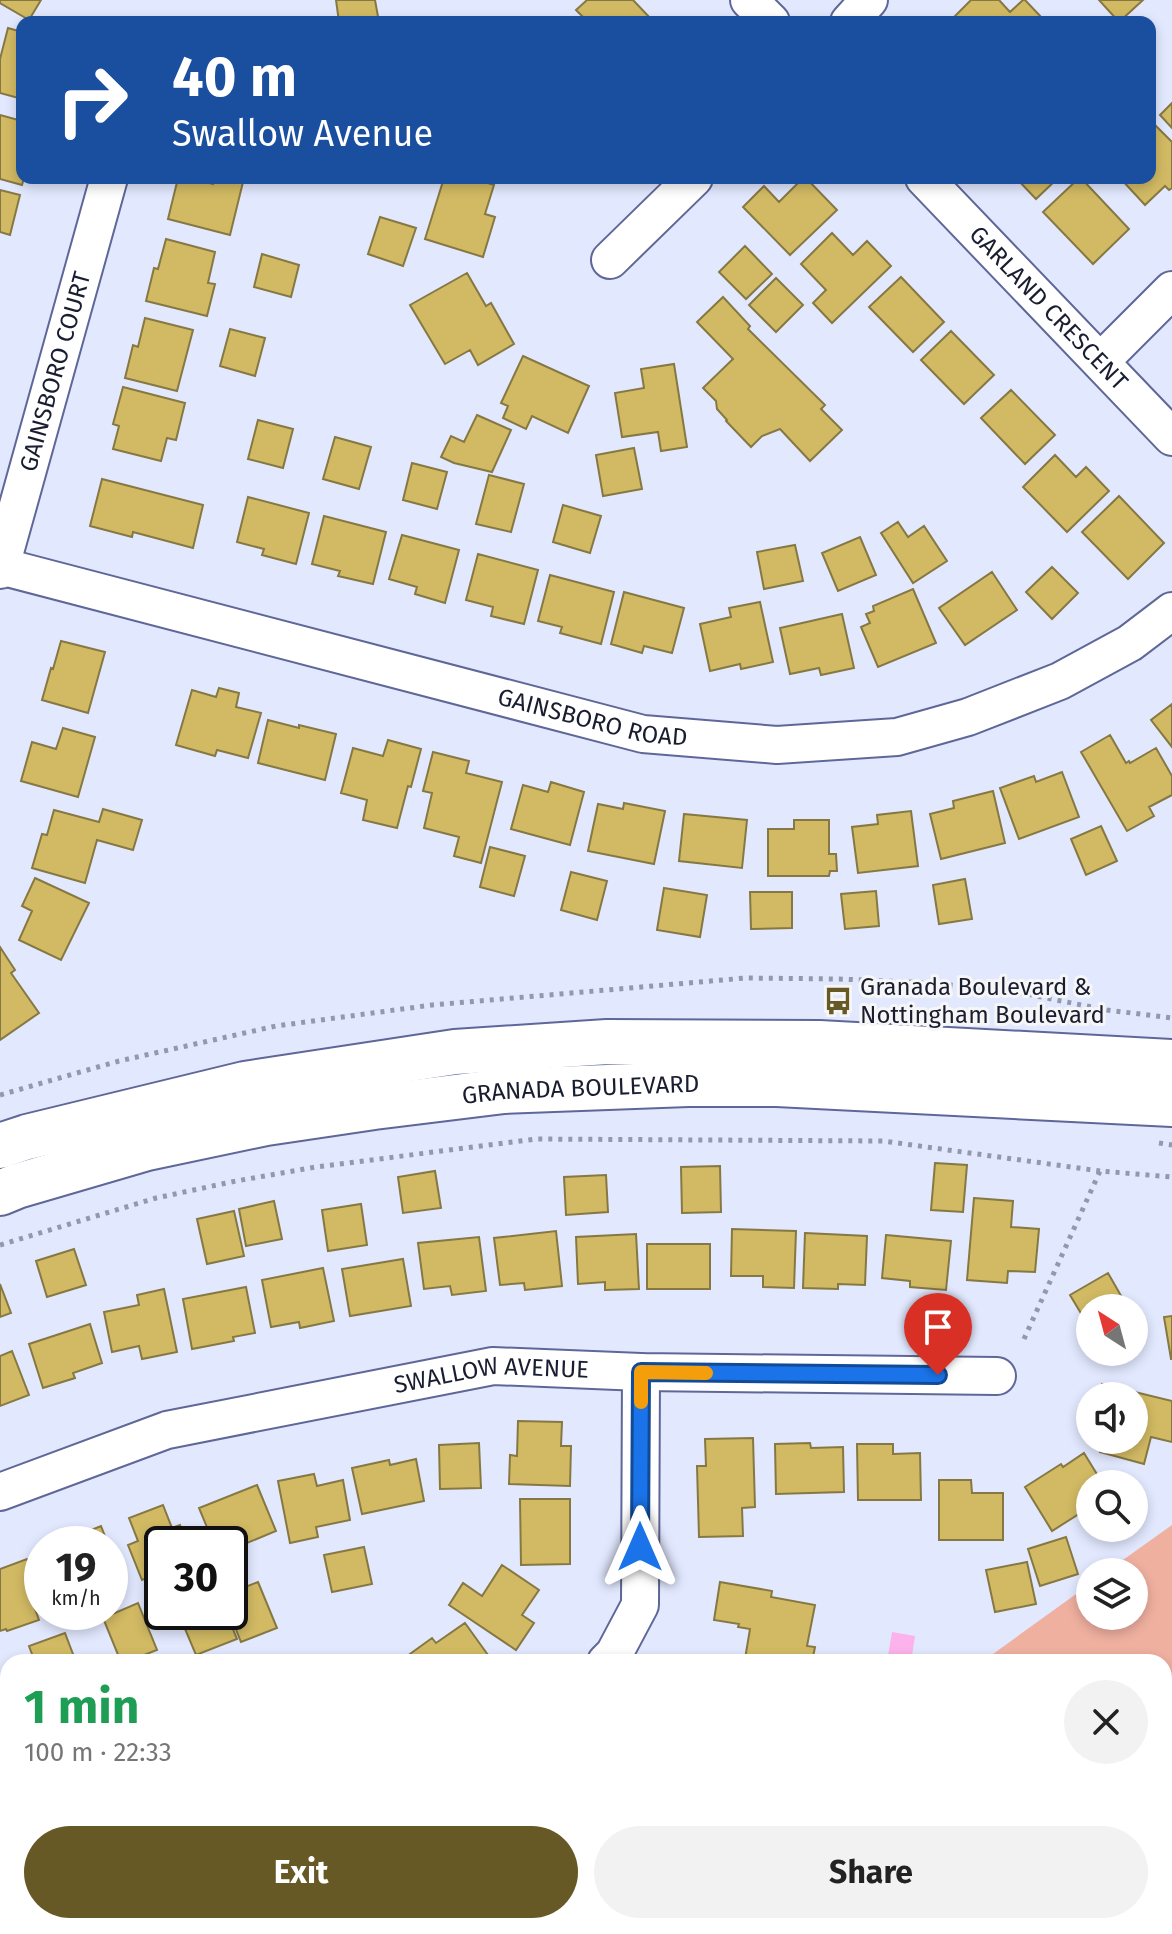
<!DOCTYPE html>
<meta charset="utf-8">
<style>
body{margin:0;font-family:"Fira Sans",sans-serif;background:#f2f2f2;color:#222;height:100vh;display:flex;flex-direction:column;font-size:30px;white-space:nowrap}
*{box-sizing:border-box;margin:0}
p{font-size:26px;color:#767676}
.icon{flex:none;width:44px;height:44px;fill:none;stroke:currentColor;stroke-width:2;stroke-linecap:round;stroke-linejoin:round}
.map{position:relative;flex:1;overflow:hidden}
.side{position:absolute;left:0px;top:1654px;width:1172px;height:280px;display:flex;flex-direction:column;background:#fff;border-radius:24px 24px 0 0;box-shadow:0 4px 12px #0003}
.side>*{flex:none}
.banner{position:absolute;left:16px;top:16px;width:1140px;height:168px;border-radius:16px;box-shadow:0 4px 12px #0003;background:#1a4fa0;color:#fff;overflow:hidden}
.needle{width:52px;rotate:324deg}
.fabs{position:absolute;left:1076px;top:1294px;display:grid;gap:16px}
.fabs a{display:grid;place-items:center;width:72px;height:72px;border-radius:50%;background:#fff;box-shadow:0 4px 12px #0003;font-size:40px}
.speed{position:absolute;left:24px;top:1526px;display:flex;gap:16px;font-size:40px;font-weight:700;text-align:center}
.speed>*{display:grid;place-content:center;width:104px;height:104px;border-radius:50%;background:#fff;box-shadow:0 4px 12px #0003;line-height:1}
.speed small{font-size:20px;font-weight:400}
.speed .limit{border:4px solid #111;border-radius:12px;background:#fff;color:#111}
.pin{position:absolute;display:grid;place-items:center;width:68px;height:68px;color:#fff;margin:-82px -34px;border-radius:50% 50% 50% 0;rotate:-45deg;box-shadow:0 0 8px #0007}
.pin .icon{rotate:45deg}
.me{position:absolute;width:88px;margin:-44px;rotate:0deg;stroke-linejoin:round;filter:drop-shadow(0 0 6px #0008)}
.turn{display:flex;align-items:center;gap:28px;height:168px;padding:0 24px;font-size:36px}
.turn .icon{width:104px;height:104px;stroke-width:2.5}
.turn b{display:block;font-size:56px;line-height:68px}
.round{display:grid;place-items:center;flex:none;width:84px;height:84px;border-radius:42px;background:#f2f2f2}
.overview{display:flex;align-items:center;justify-content:space-between;height:136px;padding:0 24px}
h1{font-size:48px;font-weight:700;line-height:60px;color:#1e9e55}
.button{display:flex;gap:16px;margin-top:auto;padding:16px 24px}
.button a{flex:1;height:92px;border-radius:48px;background:#665925;color:#fff;font-size:32px;font-weight:700;line-height:92px;text-align:center}
.button a+a{background:#f2f2f2;color:#222}
.map>svg:first-child{display:block}
.green{fill:#efb0a0}
.water{fill:#fcb3eb}
.building{fill:#d2ba64;stroke:#867842;stroke-width:2}
.lines{fill:none;stroke-linecap:round;stroke-linejoin:round}
.street-casing{stroke:#5e6797;stroke-width:40}
.secondary-casing{stroke:#5e6797;stroke-width:48}
.path{stroke:#9399ad;stroke-width:5;stroke-dasharray:4 6;stroke-linecap:butt}
.street{stroke:#fff;stroke-width:36}
.secondary{stroke:#fff;stroke-width:44}
.route-casing{stroke:#114b97;stroke-width:20}
.route{stroke:#1a73e8;stroke-width:14}
.slow{stroke:#f59e0b;stroke-width:14}
.labels{text-anchor:middle;stroke-width:6;stroke-linejoin:round;paint-order:stroke}
.street-label{font-size:24px;fill:#191d30;stroke:#f6f6f6}
.poi-label{font-size:24px;fill:#191d30;stroke:#f6f6f6;text-anchor:start}
</style>
<div class="map">
<svg width="1172" height="1934" viewBox="0 0 1172 1934">
<rect width="100%" height="100%" fill="#e2e8fe"/>
<path class="green" d="M 1172,1525 L 1172,1879 L 1164,1880 L 1164,1662 L 986,1662 L 986,1659 L 1090,1584 L 1090,1616 L 1134,1616 L 1134,1572 L 1106,1572 Z"/>
<path class="water" d="M 892,1632 L 915,1636 L 911,1662 L 887,1662 Z"/>
<path class="building" d="M 0,0 L 41,0 L 29,20 L 0,3 Z
M 336,0 L 375,0 L 379,22 L 339,22 Z
M 587,0 L 633,0 L 653,21 L 652,22 L 588,22 L 576,10 Z
M 971,0 L 999,0 L 1010,12 L 1023,0 L 1025,0 L 1044,20 L 1042,22 L 958,22 L 954,17 Z
M 1099,0 L 1143,0 L 1119,22 Z
M 8,28 L 22,32 L 22,99 L 0,93 L 0,59 Z
M 1172,103 L 1172,128 L 1160,115 Z
M 0,115 L 22,121 L 22,178 L 24,178 L 22,185 L 0,179 Z
M 1156,126 L 1172,142 L 1172,188 L 1169,190 L 1165,186 L 1145,205 L 1120,178 L 1150,178 L 1150,132 Z
M 178,178 L 191,178 L 213,184 L 215,178 L 244,178 L 230,235 L 168,219 Z
M 444,178 L 473,178 L 494,185 L 485,214 L 495,217 L 483,257 L 425,239 Z
M 803,178 L 806,178 L 837,210 L 790,255 L 743,207 L 764,186 L 779,202 Z
M 1016,178 L 1058,178 L 1036,199 Z
M 1079,178 L 1081,178 L 1129,229 L 1093,264 L 1043,212 Z
M 0,190 L 20,195 L 10,235 L 0,232 Z
M 380,217 L 416,228 L 403,266 L 368,254 Z
M 832,233 L 853,255 L 867,241 L 891,266 L 832,323 L 813,303 L 826,290 L 801,264 Z
M 166,239 L 215,252 L 208,283 L 215,284 L 207,316 L 146,301 L 154,268 L 158,269 Z
M 745,246 L 772,274 L 746,299 L 719,272 Z
M 262,254 L 299,265 L 291,297 L 254,287 Z
M 467,273 L 486,306 L 491,303 L 514,344 L 478,365 L 470,350 L 445,364 L 410,305 Z
M 901,277 L 944,322 L 913,352 L 869,307 Z
M 776,278 L 803,305 L 776,332 L 749,305 Z
M 723,297 L 750,326 L 748,329 L 825,405 L 821,409 L 842,430 L 810,461 L 780,429 L 762,436 L 751,447 L 726,421 L 727,420 L 717,409 L 716,401 L 703,388 L 733,359 L 697,322 Z
M 145,318 L 193,330 L 177,391 L 125,378 L 133,345 L 138,347 Z
M 230,329 L 265,338 L 255,376 L 220,366 Z
M 951,331 L 994,375 L 964,404 L 921,360 Z
M 523,356 L 589,386 L 568,433 L 532,416 L 526,429 L 503,418 L 508,406 L 501,403 Z
M 674,364 L 687,447 L 661,451 L 658,432 L 622,437 L 615,393 L 644,388 L 641,369 Z
M 123,387 L 185,403 L 176,440 L 167,438 L 161,461 L 113,449 L 119,426 L 113,424 Z
M 1011,390 L 1055,435 L 1025,464 L 981,418 Z
M 477,415 L 511,430 L 492,472 L 454,463 L 441,457 L 451,436 L 464,442 Z
M 258,420 L 293,429 L 283,468 L 248,459 Z
M 335,437 L 371,447 L 359,489 L 323,479 Z
M 634,448 L 642,489 L 603,496 L 596,455 Z
M 1055,455 L 1076,477 L 1086,467 L 1109,491 L 1067,532 L 1023,487 Z
M 412,463 L 447,472 L 437,509 L 403,500 Z
M 489,475 L 524,484 L 511,532 L 476,524 Z
M 102,479 L 203,505 L 193,548 L 133,532 L 132,537 L 90,526 Z
M 1119,496 L 1164,543 L 1128,579 L 1082,532 Z
M 248,497 L 309,513 L 296,564 L 262,555 L 264,549 L 237,542 Z
M 563,505 L 601,516 L 590,553 L 553,542 Z
M 324,516 L 386,532 L 373,584 L 338,576 L 340,571 L 312,564 Z
M 898,522 L 908,537 L 924,526 L 947,561 L 913,583 L 881,533 Z
M 402,535 L 459,550 L 445,603 L 415,594 L 417,587 L 389,579 Z
M 860,537 L 876,575 L 838,591 L 822,553 Z
M 795,545 L 803,581 L 764,589 L 757,552 Z
M 478,554 L 538,570 L 524,624 L 491,616 L 493,607 L 466,600 Z
M 1052,567 L 1078,593 L 1052,619 L 1026,592 Z
M 992,572 L 1017,610 L 965,645 L 939,608 Z
M 550,575 L 614,592 L 601,644 L 560,633 L 562,627 L 538,621 Z
M 913,589 L 936,643 L 878,667 L 861,627 L 870,623 L 866,614 L 874,611 L 873,606 Z
M 624,592 L 684,608 L 672,653 L 644,646 L 642,653 L 611,644 Z
M 760,602 L 773,662 L 741,669 L 740,664 L 710,671 L 700,624 L 731,617 L 729,608 Z
M 842,614 L 854,668 L 821,675 L 819,668 L 790,674 L 780,628 Z
M 61,641 L 105,652 L 88,713 L 42,700 L 51,668 L 53,669 Z
M 219,688 L 239,693 L 236,707 L 261,713 L 248,758 L 217,750 L 215,756 L 176,745 L 192,690 L 216,697 Z
M 1172,704 L 1172,747 L 1151,720 Z
M 268,720 L 299,728 L 299,725 L 336,734 L 325,780 L 258,763 Z
M 63,728 L 95,737 L 78,797 L 21,781 L 32,742 L 56,749 Z
M 1110,735 L 1126,763 L 1129,761 L 1130,763 L 1156,748 L 1172,776 L 1172,795 L 1149,807 L 1154,816 L 1127,831 L 1081,752 Z
M 388,740 L 421,749 L 411,787 L 408,786 L 397,828 L 363,820 L 367,800 L 341,793 L 353,748 L 383,756 Z
M 433,752 L 469,761 L 466,773 L 502,782 L 481,863 L 454,856 L 459,837 L 424,828 L 432,793 L 423,791 Z
M 1062,772 L 1079,817 L 1019,839 L 1000,788 L 1034,776 L 1036,782 Z
M 551,782 L 584,792 L 570,845 L 511,829 L 523,785 L 548,792 Z
M 993,791 L 1005,843 L 941,859 L 930,814 L 954,808 L 953,801 Z
M 624,803 L 665,811 L 654,864 L 588,851 L 598,804 L 623,809 Z
M 103,809 L 142,820 L 133,850 L 97,840 L 85,883 L 32,868 L 42,834 L 47,835 L 54,810 L 99,822 Z
M 911,811 L 918,866 L 858,873 L 852,827 L 878,824 L 877,815 Z
M 684,814 L 747,820 L 742,868 L 679,861 Z
M 794,820 L 829,820 L 829,854 L 836,854 L 837,871 L 830,871 L 829,876 L 768,876 L 768,829 L 794,829 Z
M 1101,826 L 1117,861 L 1086,875 L 1071,839 Z
M 490,847 L 525,856 L 514,896 L 480,887 Z
M 571,872 L 607,881 L 597,920 L 561,910 Z
M 35,878 L 89,903 L 61,960 L 19,940 L 32,911 L 22,906 Z
M 965,879 L 972,919 L 939,924 L 933,885 Z
M 664,888 L 707,895 L 700,937 L 657,930 Z
M 876,891 L 879,926 L 845,929 L 841,894 Z
M 750,892 L 792,892 L 792,928 L 751,929 Z
M 0,947 L 15,970 L 11,973 L 39,1013 L 0,1040 Z
M 935,1163 L 967,1165 L 963,1212 L 931,1210 Z
M 720,1166 L 721,1212 L 682,1213 L 681,1167 Z
M 435,1171 L 441,1208 L 403,1213 L 398,1177 Z
M 606,1175 L 608,1212 L 566,1215 L 564,1177 Z
M 974,1198 L 1013,1201 L 1011,1227 L 1039,1229 L 1035,1272 L 1008,1271 L 1007,1283 L 967,1280 Z
M 274,1201 L 282,1239 L 246,1246 L 239,1209 Z
M 361,1204 L 367,1245 L 328,1251 L 322,1210 Z
M 234,1211 L 244,1256 L 207,1264 L 197,1219 Z
M 732,1229 L 796,1231 L 794,1288 L 763,1287 L 763,1276 L 731,1276 Z
M 556,1231 L 562,1286 L 525,1290 L 524,1283 L 500,1285 L 494,1238 Z
M 805,1233 L 867,1236 L 865,1285 L 838,1284 L 838,1289 L 803,1288 Z
M 636,1234 L 639,1289 L 605,1290 L 605,1282 L 578,1284 L 576,1237 Z
M 886,1235 L 951,1241 L 946,1290 L 910,1287 L 910,1281 L 882,1278 Z
M 479,1237 L 486,1291 L 452,1295 L 450,1286 L 424,1289 L 418,1243 Z
M 647,1244 L 710,1244 L 710,1289 L 647,1289 Z
M 74,1249 L 86,1285 L 47,1297 L 36,1261 Z
M 403,1259 L 411,1306 L 350,1316 L 342,1269 Z
M 323,1268 L 334,1321 L 300,1328 L 299,1322 L 271,1327 L 262,1280 Z
M 1108,1273 L 1128,1308 L 1090,1308 L 1090,1338 L 1081,1322 L 1085,1320 L 1070,1295 Z
M 0,1284 L 11,1313 L 0,1317 Z
M 246,1287 L 255,1333 L 233,1337 L 234,1341 L 192,1349 L 183,1299 Z
M 164,1289 L 177,1352 L 142,1359 L 139,1346 L 112,1352 L 104,1312 L 139,1305 L 137,1295 Z
M 1172,1316 L 1172,1359 L 1171,1359 L 1164,1317 Z
M 90,1324 L 102,1363 L 73,1373 L 75,1378 L 43,1388 L 29,1344 Z
M 12,1351 L 29,1395 L 0,1406 L 0,1356 Z
M 1102,1384 L 1172,1401 L 1172,1442 L 1151,1437 L 1144,1464 L 1100,1452 L 1103,1440 L 1134,1440 L 1134,1396 L 1099,1396 Z
M 518,1421 L 562,1422 L 561,1446 L 571,1446 L 570,1486 L 509,1484 L 510,1455 L 517,1456 Z
M 753,1438 L 755,1507 L 742,1508 L 743,1536 L 699,1537 L 697,1466 L 706,1466 L 705,1439 Z
M 479,1443 L 481,1488 L 440,1489 L 439,1445 Z
M 810,1443 L 811,1448 L 843,1447 L 844,1492 L 776,1494 L 775,1444 Z
M 857,1444 L 893,1444 L 893,1454 L 920,1453 L 921,1500 L 858,1500 Z
M 1084,1453 L 1103,1484 L 1090,1484 L 1090,1507 L 1052,1531 L 1025,1487 L 1061,1464 L 1063,1467 Z
M 416,1459 L 424,1501 L 362,1514 L 352,1468 L 389,1460 L 390,1465 Z
M 314,1474 L 317,1486 L 343,1480 L 350,1520 L 316,1527 L 318,1537 L 290,1543 L 278,1481 Z
M 939,1480 L 971,1480 L 972,1493 L 1003,1493 L 1003,1540 L 939,1540 Z
M 257,1485 L 276,1531 L 230,1550 L 230,1544 L 214,1544 L 199,1508 Z
M 520,1499 L 570,1499 L 570,1564 L 521,1565 Z
M 163,1505 L 172,1528 L 180,1525 L 187,1544 L 162,1544 L 162,1572 L 142,1580 L 128,1545 L 138,1541 L 129,1518 Z
M 101,1526 L 108,1544 L 56,1544 Z
M 1066,1537 L 1078,1574 L 1040,1586 L 1028,1549 Z
M 364,1547 L 372,1584 L 332,1592 L 324,1555 Z
M 110,1549 L 119,1572 L 110,1576 Z
M 27,1559 L 42,1600 L 42,1603 L 34,1606 L 39,1620 L 7,1631 L 6,1629 L 0,1631 L 0,1569 Z
M 1027,1562 L 1036,1604 L 995,1612 L 986,1570 Z
M 502,1565 L 539,1590 L 522,1615 L 534,1623 L 516,1650 L 449,1605 L 463,1583 L 482,1596 Z
M 258,1582 L 277,1628 L 241,1642 L 229,1612 L 230,1593 Z
M 720,1582 L 772,1591 L 771,1597 L 815,1605 L 807,1646 L 815,1647 L 812,1662 L 764,1662 L 745,1659 L 750,1629 L 738,1627 L 739,1624 L 714,1620 Z
M 138,1603 L 157,1650 L 126,1662 L 121,1662 L 103,1618 Z
M 192,1612 L 226,1612 L 237,1639 L 196,1655 L 180,1617 Z
M 465,1623 L 493,1662 L 416,1662 L 410,1654 L 432,1638 L 436,1643 Z
M 65,1633 L 76,1662 L 35,1662 L 29,1646 Z
M 387,1926 L 420,1926 L 426,1934 L 376,1934 Z
M 442,1926 L 518,1926 L 519,1927 L 509,1934 L 497,1934 L 495,1932 L 492,1934 L 448,1934 Z
M 749,1926 L 816,1926 L 821,1934 L 739,1934 Z
M 850,1926 L 890,1926 L 891,1928 L 883,1934 L 855,1934 Z"/>
<g class="lines">
<defs>
<g id="street">
<path d="M 749,0 L 771,22"/>
<path d="M 849,22 L 869,0"/>
<path id="s1" d="M 924,178 L 1172,437"/>
<path d="M 610,260 L 694,178"/>
<path d="M 1101,361 L 1172,290"/>
<path id="s2" d="M 0,566 L 643,734 L 777,745 L 897,737 L 968,717 L 1060,681 L 1130,643 L 1172,611"/>
<path id="s3" d="M 0,570 L 109,178"/>
<path id="s4" d="M 0,1492 L 167,1430 L 493,1366 L 641,1372 L 997,1376"/>
<path d="M 606,1662 L 614,1654 L 640,1605 L 641,1372"/>
<path d="M 0,1852 L 8,1862"/>
<path d="M 55,1926 L 61,1934"/>
<path d="M 244,1934 L 255,1926"/>
<path d="M 1097,1934 L 1141,1926 L 1165,1934"/>
</g>
<g id="secondary">
<path d="M 0,1146 L 27,1137 L 245,1084 L 455,1052 L 607,1042 L 819,1043 L 1172,1062"/>
<path id="s5" d="M 0,1193 L 17,1186 L 147,1148 L 266,1123 L 374,1107 L 504,1091 L 688,1084 L 777,1084 L 1172,1104"/>
</g>
</defs>
<use href="#street" class="street-casing"/>
<use href="#secondary" class="secondary-casing"/>
<path class="path" d="M 0,1095 L 119,1061 L 276,1026 L 432,1005 L 746,978 L 839,979 L 932,983 L 1021,993 L 1107,1010 L 1172,1018
M 1159,1143 L 1172,1145
M 0,1245 L 156,1198 L 236,1181 L 316,1167 L 536,1139 L 883,1141 L 1100,1171
M 1024,1339 L 1100,1171 L 1172,1177"/>
<use href="#street" class="street"/>
<use href="#secondary" class="secondary"/>
</g>
<g class="lines">
<defs>
<path id="route" d="M 640,1547 L 641,1372 L 938,1375"/>
</defs>
<use href="#route" class="route-casing"/>
<use href="#route" class="route"/>
<path class="slow" d="M 641,1402 L 641,1372 L 706,1373"/>
</g>
<defs>
<symbol id="bus-bare" viewBox="-9 -9 18 18"><path d="M-5-6H5V4H4V6H2V4H-2V6H-4V4H-5ZM-3.5-4V0h7V-4ZM-3.5 1.2v1.5H-2V1.2ZM2 1.2v1.5H3.5V1.2Z" fill="#665925" stroke="#f6f6f6" stroke-width="2.5" paint-order="stroke"/></symbol>
</defs>
<g fill-rule="evenodd">
<use href="#bus-bare" x="818" y="981" width="40" height="40"/>
</g>
<g class="labels">
<g class="street-label">
<text dy="8" stroke="none"><textPath href="#s1" startOffset="180">GARLAND CRESCENT</textPath></text>
<text dy="8" stroke="none"><textPath href="#s3" startOffset="206">GAINSBORO COURT</textPath></text>
<text dy="8" stroke="none"><textPath href="#s2" startOffset="612">GAINSBORO ROAD</textPath></text>
<text dy="8" stroke="none"><textPath href="#s5" startOffset="592">GRANADA BOULEVARD</textPath></text>
<text dy="8" stroke="none"><textPath href="#s4" startOffset="508">SWALLOW AVENUE</textPath></text>
</g>
<g class="poi-label">
<text x="860" y="995">Granada Boulevard &amp;<tspan x="860" dy="28">Nottingham Boulevard</tspan></text>
</g>
</g>
</svg>
<div class="fabs">
<a><svg class="needle" viewBox="-14 -14 28 28"><path d="M0-13l5 13h-10z" fill="#e53935"/><path d="M0 13l5-13h-10z" fill="#767676"/></svg></a>
<a><svg class="icon" aria-label="sound" viewBox="0 0 24 24"><path d="M4 9h4l5-4v14l-5-4H4zM17 9q2 3 0 6"/></svg></a>
<a><svg class="icon" aria-label="search" viewBox="0 0 24 24"><circle cx="10" cy="10" r="6"/><path d="M15 15l6 6"/></svg></a>
<a><svg class="icon" aria-label="layers" viewBox="0 0 24 24"><path d="M12 4l9 5-9 5-9-5zM3 14l9 5 9-5"/></svg></a>
</div>
<div class="speed"><div>19<small>km/h</small></div><div class="limit">30</div></div>
<div class="pin" style="left:938px;top:1375px;background:#d93025"><svg class="icon" aria-label="arrive" viewBox="0 0 24 24"><path d="M6 21V4h12l-3 4 3 4H6"/></svg></div>
<svg class="me" style="left:640px;top:1547px" viewBox="-20 -20 40 40"><path d="M0-17L14 15 0 8-14 15z" fill="#1a73e8" stroke="#fff" stroke-width="4"/></svg>
<div class="banner">
<div class="turn"><svg class="icon" aria-label="right" viewBox="0 0 24 24"><path d="M7 20v-9h11M14 6l5 5-5 5"/></svg><div><b>40 m</b>Swallow Avenue</div></div>
</div>
<section class="side">
<div class="overview"><div><h1>1 min</h1><p>100 m · 22:33</p></div><a class="round"><svg class="icon" aria-label="close" viewBox="0 0 24 24"><path d="M6 6l12 12M18 6L6 18"/></svg></a></div>
<div class="button"><a>Exit</a><a>Share</a></div>
</section>
</div>
